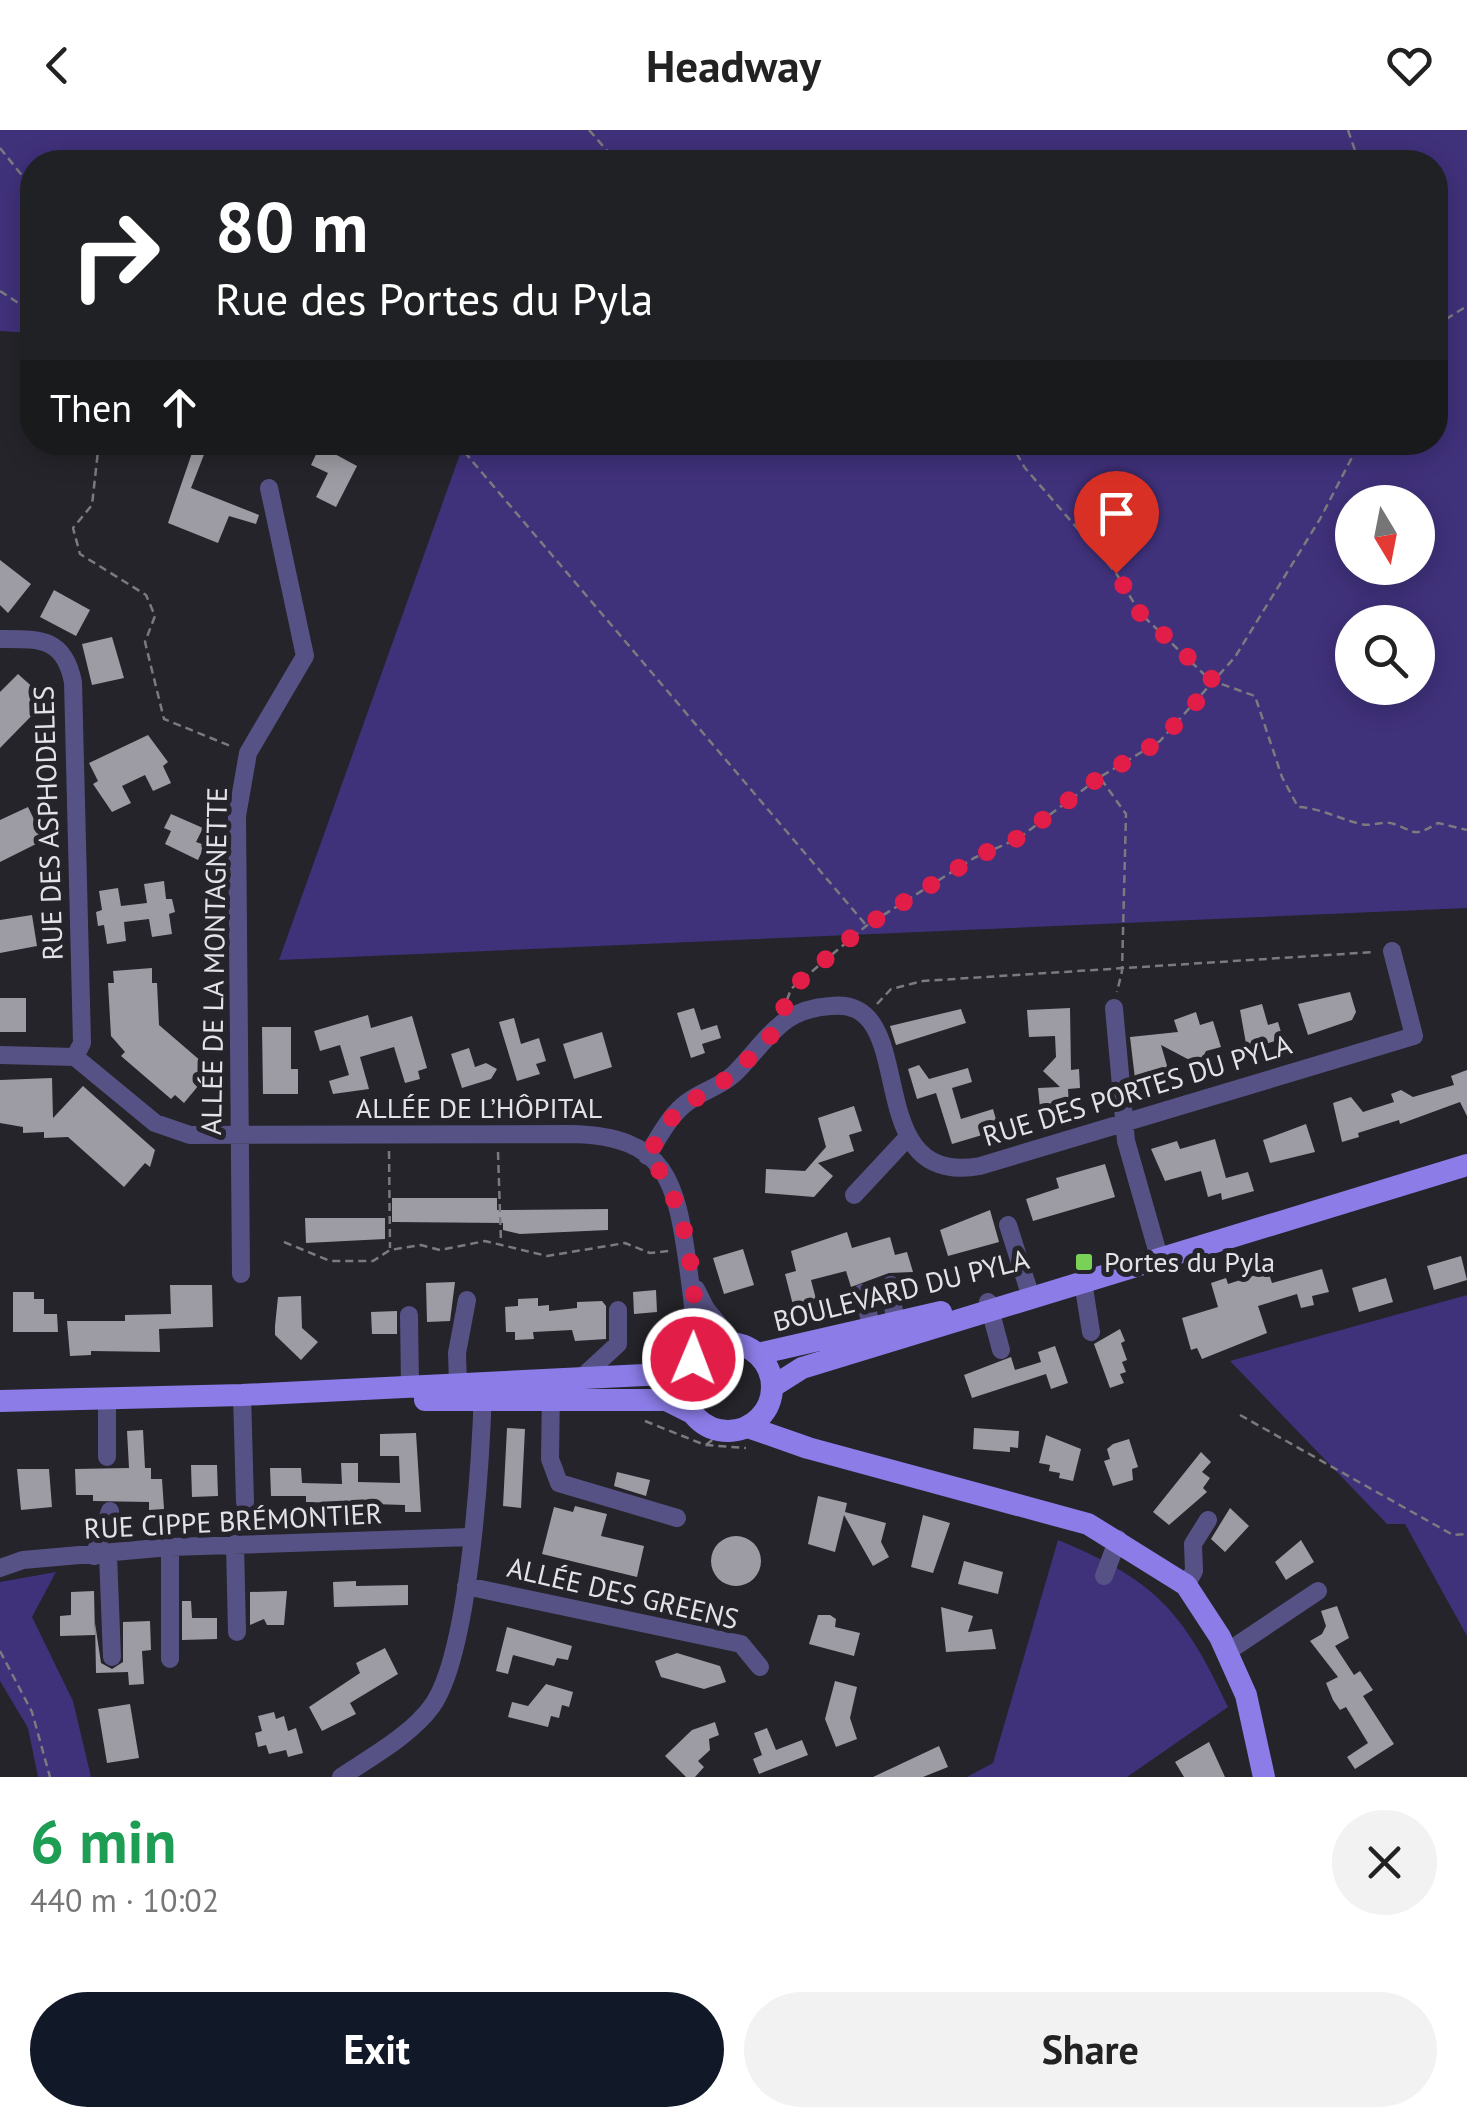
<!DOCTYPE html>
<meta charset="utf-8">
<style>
body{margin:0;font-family:"PT Sans",sans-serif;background:#f2f2f2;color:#222;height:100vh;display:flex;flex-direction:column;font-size:38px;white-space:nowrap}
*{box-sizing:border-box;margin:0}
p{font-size:32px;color:#767676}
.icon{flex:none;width:55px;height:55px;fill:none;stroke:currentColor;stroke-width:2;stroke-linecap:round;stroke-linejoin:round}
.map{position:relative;height:1647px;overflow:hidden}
.drawer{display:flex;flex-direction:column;background:#fff;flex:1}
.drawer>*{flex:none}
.guide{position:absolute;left:20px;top:20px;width:1428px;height:305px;border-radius:40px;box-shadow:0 5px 25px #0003;background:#202124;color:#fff;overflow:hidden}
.needle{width:65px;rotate:170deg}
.tools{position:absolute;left:1335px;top:355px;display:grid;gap:20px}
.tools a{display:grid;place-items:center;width:100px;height:100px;border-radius:50%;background:#fff;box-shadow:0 5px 25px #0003;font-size:50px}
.pin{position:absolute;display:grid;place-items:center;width:85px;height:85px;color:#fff;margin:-102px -42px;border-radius:50% 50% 50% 0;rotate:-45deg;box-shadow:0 0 10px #0007}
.pin .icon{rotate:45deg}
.me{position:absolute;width:110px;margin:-55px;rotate:1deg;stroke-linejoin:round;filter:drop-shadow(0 0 8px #0008)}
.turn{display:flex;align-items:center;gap:35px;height:210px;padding:0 30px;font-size:45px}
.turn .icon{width:130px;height:130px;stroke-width:2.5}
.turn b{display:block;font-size:70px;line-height:85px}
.then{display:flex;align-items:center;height:95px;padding:0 30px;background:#0003;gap:20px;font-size:38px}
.round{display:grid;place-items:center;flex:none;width:105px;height:105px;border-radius:52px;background:#f2f2f2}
.head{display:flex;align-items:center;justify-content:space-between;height:170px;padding:0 30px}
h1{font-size:60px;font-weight:700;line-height:75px;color:#1e9e55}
.button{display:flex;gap:20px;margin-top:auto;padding:20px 30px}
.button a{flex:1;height:115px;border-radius:60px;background:#111827;color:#fff;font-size:40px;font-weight:700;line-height:115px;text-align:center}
.button a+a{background:#f2f2f2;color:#222}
header{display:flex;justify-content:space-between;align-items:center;height:130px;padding:0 30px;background:#fff;font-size:45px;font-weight:700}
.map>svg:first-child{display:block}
.green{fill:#40317b;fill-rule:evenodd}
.building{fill:#9d9ca4}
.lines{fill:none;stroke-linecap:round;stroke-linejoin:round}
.path{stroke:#7a7a7f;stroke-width:2.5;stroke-dasharray:8 5;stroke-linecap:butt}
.minor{stroke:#575285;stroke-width:18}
.major{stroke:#8b7ce7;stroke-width:22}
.route{stroke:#e11d48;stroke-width:18;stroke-dasharray:0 32.4}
.poi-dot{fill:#79d157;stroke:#24242a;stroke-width:4}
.labels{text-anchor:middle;stroke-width:10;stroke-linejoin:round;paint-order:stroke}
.street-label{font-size:28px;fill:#e3e3e7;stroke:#24242a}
.poi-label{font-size:28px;fill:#e3e3e7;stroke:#24242a;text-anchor:start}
</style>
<header><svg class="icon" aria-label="back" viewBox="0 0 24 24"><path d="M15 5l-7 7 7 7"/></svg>Headway<svg class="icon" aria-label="heart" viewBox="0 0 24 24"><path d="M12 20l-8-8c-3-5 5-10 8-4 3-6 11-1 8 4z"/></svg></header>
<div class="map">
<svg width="1467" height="1647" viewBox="0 0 1467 1647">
<rect width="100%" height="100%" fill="#24242a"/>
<path class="green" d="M 0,0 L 1467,0 L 1467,778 L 279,830 L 464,313 L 1435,312 L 1435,32 L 32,32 L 32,203 L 0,201 ZM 1418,372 L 1418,438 L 1352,438 L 1352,372 ZM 1418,492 L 1418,558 L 1352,558 L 1352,492 Z
M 1467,1165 L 1467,1506 L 1405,1394 L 1387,1394 L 1230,1231 Z
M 1058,1410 C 1155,1450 1184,1482 1228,1577 L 1127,1647 L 967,1647 L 993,1633 Z
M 56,1442 L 32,1487 L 73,1571 L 91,1647 L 38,1647 L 28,1598 L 0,1551 L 0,1452 Z"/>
<path class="building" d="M 320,316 L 357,336 L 336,377 L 316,367 L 328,343 L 311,335 Z
M 194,317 L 205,322 L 191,358 L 259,385 L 256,394 L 229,386 L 218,413 L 168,393 Z
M 0,430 L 31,454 L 8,483 L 0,475 Z
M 54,460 L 90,480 L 76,506 L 40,487 Z
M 112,507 L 124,548 L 92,555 L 82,514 Z
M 18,544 L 47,570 L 0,618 L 0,562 Z
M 148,605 L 168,632 L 163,636 L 171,653 L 153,661 L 145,645 L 122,656 L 131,673 L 112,682 L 93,654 L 98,651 L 89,633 Z
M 28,677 L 44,710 L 0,732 L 0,690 Z
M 171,684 L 203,698 L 196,712 L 205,715 L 198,730 L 165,714 L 171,701 L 164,698 Z
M 164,751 L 166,769 L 172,769 L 175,782 L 169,784 L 172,804 L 152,807 L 149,789 L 124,792 L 126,811 L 107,814 L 104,795 L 98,796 L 96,782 L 102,780 L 99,761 L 118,758 L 121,776 L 147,773 L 144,754 Z
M 32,785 L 37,816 L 0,823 L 0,790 Z
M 152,838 L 152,853 L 157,853 L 159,895 L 202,932 L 199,936 L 208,944 L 184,973 L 175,965 L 171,969 L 121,926 L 125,922 L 111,906 L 108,853 L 114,853 L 113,841 Z
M 1350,862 L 1356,882 L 1352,890 L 1308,905 L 1298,874 Z
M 0,868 L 26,868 L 26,902 L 0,902 Z
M 1262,874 L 1268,895 L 1278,892 L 1283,909 L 1247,919 L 1240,880 Z
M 694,878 L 701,900 L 717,895 L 721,908 L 702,914 L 705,923 L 691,928 L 677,883 Z
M 1070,878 L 1071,940 L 1079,939 L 1080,958 L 1068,959 L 1069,976 L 1040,978 L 1038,958 L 1060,957 L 1043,941 L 1056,927 L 1055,906 L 1029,907 L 1027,880 Z
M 961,879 L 966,893 L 896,915 L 890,896 Z
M 1196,882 L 1200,895 L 1213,891 L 1221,917 L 1206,921 L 1199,935 L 1161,915 L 1170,946 L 1136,957 L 1130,907 L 1178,902 L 1174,890 Z
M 368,885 L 371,898 L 412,886 L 427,938 L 418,941 L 420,949 L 405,953 L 394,917 L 360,927 L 369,959 L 333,964 L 329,951 L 349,945 L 340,915 L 320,921 L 314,901 Z
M 514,888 L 521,914 L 539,908 L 546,931 L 536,934 L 540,944 L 517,951 L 499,892 Z
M 262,897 L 291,897 L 291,939 L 298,939 L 298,964 L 263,964 Z
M 602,902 L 612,937 L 574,949 L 563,914 Z
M 469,918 L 475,937 L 486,933 L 497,939 L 491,949 L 462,958 L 451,924 Z
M 919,935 L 929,949 L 968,938 L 972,952 L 952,958 L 961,989 L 993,979 L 999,1000 L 952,1014 L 936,963 L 917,969 L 908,939 Z
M 1467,940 L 1467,986 L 1460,972 L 1400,994 L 1399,990 L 1358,1003 L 1359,1007 L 1342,1012 L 1333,973 L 1351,967 L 1363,982 L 1394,972 L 1391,964 L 1401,960 L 1413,967 L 1454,955 L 1451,946 Z
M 52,948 L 53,988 L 83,956 L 155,1020 L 150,1037 L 145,1033 L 124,1057 L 68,1007 L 44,1008 L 44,1002 L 23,1003 L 23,997 L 0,993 L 0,950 Z
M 854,976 L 862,1001 L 849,1005 L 854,1021 L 818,1033 L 833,1046 L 814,1067 L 765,1063 L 766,1039 L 805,1041 L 826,1017 L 818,988 Z
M 1306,994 L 1315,1022 L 1270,1033 L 1263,1010 Z
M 1215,1009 L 1226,1048 L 1248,1042 L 1254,1061 L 1222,1070 L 1221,1063 L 1208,1067 L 1201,1041 L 1165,1051 L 1151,1019 L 1177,1011 L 1180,1019 Z
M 1105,1034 L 1115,1067 L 1033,1091 L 1026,1069 L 1059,1058 L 1056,1048 Z
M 392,1068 L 497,1068 L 497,1080 L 608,1079 L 608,1100 L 520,1104 L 503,1100 L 503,1093 L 392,1092 Z
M 990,1080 L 999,1112 L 948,1126 L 940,1100 Z
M 305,1088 L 385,1088 L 385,1109 L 306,1113 Z
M 847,1102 L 852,1118 L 890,1107 L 895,1125 L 907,1122 L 913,1142 L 889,1143 L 851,1157 L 846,1141 L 811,1150 L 817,1173 L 794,1179 L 785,1144 L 796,1141 L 791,1121 Z
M 743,1119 L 754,1155 L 724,1164 L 713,1128 Z
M 1461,1126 L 1467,1150 L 1434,1160 L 1427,1136 Z
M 1322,1139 L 1329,1162 L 1312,1166 L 1314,1175 L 1301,1178 L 1297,1164 L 1258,1176 L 1267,1203 L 1202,1229 L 1197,1218 L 1191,1220 L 1182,1188 L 1218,1177 L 1211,1153 L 1226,1148 L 1228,1154 L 1268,1141 L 1272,1153 Z
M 1386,1148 L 1393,1172 L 1359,1182 L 1352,1158 Z
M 455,1152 L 450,1191 L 427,1192 L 426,1153 Z
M 170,1155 L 212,1155 L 213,1197 L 159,1199 L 160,1222 L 91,1221 L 91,1225 L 70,1226 L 67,1191 L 125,1191 L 125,1185 L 171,1184 Z
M 656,1160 L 657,1182 L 634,1184 L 633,1162 Z
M 13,1162 L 34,1162 L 34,1169 L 44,1169 L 44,1184 L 57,1184 L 58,1202 L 13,1202 Z
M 301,1166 L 302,1198 L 318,1212 L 301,1230 L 275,1205 L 275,1196 L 278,1167 Z
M 538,1168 L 538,1176 L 549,1175 L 549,1181 L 577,1178 L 577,1172 L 602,1171 L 606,1176 L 606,1209 L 575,1211 L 572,1200 L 533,1202 L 534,1209 L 515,1210 L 515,1202 L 506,1202 L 505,1177 L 518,1176 L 518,1169 Z
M 397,1181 L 397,1204 L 372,1204 L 371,1182 Z
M 1120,1199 L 1125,1211 L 1121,1213 L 1127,1230 L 1122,1232 L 1126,1242 L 1120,1244 L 1124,1253 L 1110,1258 L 1094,1214 Z
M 1055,1216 L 1068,1253 L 1051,1259 L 1046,1244 L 972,1268 L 964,1245 L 1011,1227 L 1015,1240 L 1041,1232 L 1038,1222 Z
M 507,1298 L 525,1299 L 521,1378 L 503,1376 Z
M 974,1298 L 1019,1301 L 1018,1318 L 1010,1317 L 1010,1322 L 973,1319 Z
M 143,1300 L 145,1338 L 151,1338 L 151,1349 L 162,1349 L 164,1379 L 149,1380 L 149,1372 L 93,1371 L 93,1365 L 76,1365 L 75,1339 L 129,1338 L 127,1301 Z
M 416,1303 L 421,1382 L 405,1382 L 405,1375 L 306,1372 L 306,1366 L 271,1366 L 270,1338 L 301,1338 L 302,1353 L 342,1354 L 341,1333 L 358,1333 L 358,1352 L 400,1353 L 399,1326 L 380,1326 L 380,1304 Z
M 1046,1305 L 1081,1319 L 1073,1351 L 1059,1348 L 1060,1343 L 1049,1341 L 1050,1335 L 1039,1333 Z
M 1129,1309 L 1138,1337 L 1132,1339 L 1133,1350 L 1113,1356 L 1104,1331 L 1110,1329 L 1107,1319 L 1113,1314 Z
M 1201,1322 L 1211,1332 L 1202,1342 L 1210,1348 L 1203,1358 L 1207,1362 L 1169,1395 L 1153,1382 Z
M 191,1335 L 217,1335 L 218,1366 L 192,1367 Z
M 17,1339 L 49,1339 L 52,1377 L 21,1380 Z
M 617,1342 L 650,1350 L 646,1366 L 614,1356 Z
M 818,1366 L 847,1373 L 845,1382 L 886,1393 L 881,1412 L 889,1427 L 873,1436 L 844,1385 L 835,1422 L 808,1414 Z
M 575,1376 L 607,1384 L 601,1406 L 644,1416 L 637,1447 L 542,1424 L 554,1377 L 573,1382 Z
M 1230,1378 L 1249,1396 L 1225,1422 L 1211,1409 Z
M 923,1385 L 950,1393 L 933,1443 L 911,1437 Z
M711 1431a25 25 0 1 1 50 0a25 25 0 1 1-50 0Z
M 1301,1410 L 1314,1432 L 1286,1450 L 1275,1432 Z
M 964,1431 L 1003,1442 L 998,1464 L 958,1454 Z
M 356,1451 L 356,1456 L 408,1455 L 408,1475 L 334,1477 L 333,1452 Z
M 94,1461 L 95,1505 L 60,1506 L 60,1486 L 71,1485 L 71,1462 Z
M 287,1461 L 284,1495 L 267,1495 L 264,1489 L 250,1495 L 250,1462 Z
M 182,1471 L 191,1471 L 192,1488 L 217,1488 L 217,1509 L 182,1510 Z
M 1337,1476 L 1349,1508 L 1335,1516 L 1354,1545 L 1360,1541 L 1373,1560 L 1363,1566 L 1394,1614 L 1355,1639 L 1347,1627 L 1368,1613 L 1346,1577 L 1340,1580 L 1333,1570 L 1326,1553 L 1338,1547 L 1310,1511 L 1322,1504 L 1326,1496 L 1321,1481 Z
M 941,1477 L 973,1486 L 968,1502 L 992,1499 L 996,1519 L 946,1522 Z
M 818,1485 L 830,1485 L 836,1489 L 835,1497 L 860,1503 L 854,1526 L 809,1514 Z
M 150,1491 L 151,1520 L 142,1521 L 144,1554 L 129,1555 L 128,1542 L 96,1543 L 95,1493 L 101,1533 L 112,1539 L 123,1532 L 123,1492 Z
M 507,1497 L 572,1516 L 568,1530 L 557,1528 L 554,1536 L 513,1525 L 508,1544 L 496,1541 Z
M 385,1518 L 398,1544 L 350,1573 L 356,1584 L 322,1601 L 309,1577 L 360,1543 L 356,1533 Z
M 677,1523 L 720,1536 L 726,1552 L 704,1559 L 661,1547 L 655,1531 Z
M 835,1551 L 857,1557 L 850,1588 L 857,1609 L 836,1617 L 825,1589 Z
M 546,1554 L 573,1562 L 569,1577 L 562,1575 L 559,1588 L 551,1586 L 548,1597 L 508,1587 L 512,1572 L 528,1576 Z
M 130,1574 L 139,1628 L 107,1633 L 98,1579 Z
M 274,1582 L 276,1589 L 284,1586 L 288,1601 L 296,1598 L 303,1623 L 288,1627 L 286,1620 L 269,1624 L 266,1615 L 258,1617 L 255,1603 L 262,1601 L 258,1586 Z
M 715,1592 L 719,1605 L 709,1609 L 710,1620 L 698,1631 L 704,1637 L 695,1647 L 686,1647 L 665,1626 L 692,1600 Z
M 767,1598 L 776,1620 L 802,1610 L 808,1625 L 759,1644 L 753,1629 L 762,1625 L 754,1603 Z
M 1209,1612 L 1225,1647 L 1184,1647 L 1175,1632 Z
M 939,1616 L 948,1637 L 923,1647 L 873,1647 Z"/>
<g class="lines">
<path class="path" d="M 589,0 L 617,32
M 1348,0 L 1359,32
M 0,18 L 32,58
M 191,32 L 211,25 L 218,32
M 0,161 L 32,182
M 1435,196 L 1467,176
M 99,312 L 92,375 L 73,398 L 80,424 L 146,465 L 155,486 L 145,512 L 164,589 L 233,617
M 456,312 L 866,795
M 1010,312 L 1025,338 L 1116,443 L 1140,483 L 1210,550 L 1255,566 L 1282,647 L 1298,677 C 1321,678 1339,689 1361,694 C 1372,697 1383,690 1394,694 C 1417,702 1412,708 1438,693 L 1467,700
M 1101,649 L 1126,684 L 1122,841 L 1117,862
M 787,870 L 791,859 L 866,796 L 974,728 L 1019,708 L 1100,647 L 1160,611 L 1235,527 L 1320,389 L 1360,312
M 877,874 L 891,859 L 923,851 L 1374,822
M 389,1021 L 390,1118
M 498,1022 L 501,1113
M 284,1112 L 330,1131 L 373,1131 L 390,1120 L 421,1115 L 440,1120 L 485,1111 L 547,1126 L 625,1113 L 650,1123 L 669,1121
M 1240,1285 L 1453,1405 L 1467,1404
M 645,1291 L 705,1315 L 746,1318
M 706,1315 L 723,1301
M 0,1521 L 32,1582 L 50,1647"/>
<path class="minor" d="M 0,509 C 40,509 64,507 73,552 L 82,913 L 75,927
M 1114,878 L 1126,1011 L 1159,1127
M 0,925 L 75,927 L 155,993 L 190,1005 L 571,1004 C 667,1006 676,1051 688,1136 C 692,1167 697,1197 693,1229
M 647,1026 C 659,1007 670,984 689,971 C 703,961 721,956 734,944 C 752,927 767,903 788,889 C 800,881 816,877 831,876 C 924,866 855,1058 980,1036 L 1414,906 L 1392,821
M 854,1065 L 908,1007
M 1008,1095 L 1029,1161
M 241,1144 L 237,686 L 248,623 L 305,526 L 269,358
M 1083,1152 L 1091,1202
M 891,1155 L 895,1194
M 696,1159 L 706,1179 L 734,1213
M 862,1163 L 876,1210
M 988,1172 L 1001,1220
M 409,1185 L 410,1255
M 579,1250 L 618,1214 L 618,1180
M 458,1254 L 457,1223 L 467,1170
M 551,1259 L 550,1329 L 559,1353 L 677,1388
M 242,1265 L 245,1372
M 107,1327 L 107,1269
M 235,1414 L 237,1502
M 170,1417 L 170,1529
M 108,1425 L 112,1527
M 94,1426 L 110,1381
M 0,1438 L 23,1430 L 170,1417 L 470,1407
M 1104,1446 L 1118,1409
M 1186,1455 L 1194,1441 L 1193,1414 L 1208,1390
M 466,1456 L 741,1514 L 760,1537
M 1227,1522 L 1318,1461
M 341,1647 C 371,1627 411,1605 432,1576 C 470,1523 481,1327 483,1258"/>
<path class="major" d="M684 1257a44 44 0 1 1 88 0a44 44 0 1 1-88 0Z
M 758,1224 L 941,1182
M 772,1257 L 802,1238 L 1467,1035
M 425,1270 L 666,1270 L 690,1282
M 0,1271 L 242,1265 L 685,1243
M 748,1297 L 808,1318 L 1088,1394 L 1186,1455 L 1220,1507 L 1246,1565 L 1264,1647"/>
</g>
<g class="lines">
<path class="route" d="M 693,1229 C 700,1173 689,1065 647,1026 L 677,980 L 733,945 L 776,900 L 791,859 L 861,799 L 974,728 L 1018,708 L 1100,647 L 1160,611 L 1215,552 L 1140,483 L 1116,443"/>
</g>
<rect class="poi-dot" x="1074" y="1122" width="20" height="20" rx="5"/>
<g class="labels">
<g class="street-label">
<text transform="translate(48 693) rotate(-92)" y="10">RUE DES ASPHODELES</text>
<text transform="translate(214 831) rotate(-89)" y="10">ALLÉE DE LA MONTAGNETTE</text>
<text transform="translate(1137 960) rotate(-17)" y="10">RUE DES PORTES DU PYLA</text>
<text x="479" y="988">ALLÉE DE L’HÔPITAL</text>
<text transform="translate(901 1160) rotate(-14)" y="10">BOULEVARD DU PYLA</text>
<text transform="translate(233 1391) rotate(-3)" y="10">RUE CIPPE BRÉMONTIER</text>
<text transform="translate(623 1463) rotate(13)" y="10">ALLÉE DES GREENS</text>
</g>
<g class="poi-label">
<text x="1104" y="1142">Portes du Pyla</text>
</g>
</g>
</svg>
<div class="tools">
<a><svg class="needle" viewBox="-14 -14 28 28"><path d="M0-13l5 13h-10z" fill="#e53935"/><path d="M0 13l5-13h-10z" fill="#767676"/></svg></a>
<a><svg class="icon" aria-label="search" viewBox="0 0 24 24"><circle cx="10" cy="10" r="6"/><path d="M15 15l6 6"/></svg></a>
</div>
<div class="pin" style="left:1116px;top:443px;background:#d93025"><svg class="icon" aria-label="arrive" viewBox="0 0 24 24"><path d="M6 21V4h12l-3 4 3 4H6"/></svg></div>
<svg class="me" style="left:693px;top:1229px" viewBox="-20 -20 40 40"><circle r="17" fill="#e11d48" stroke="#fff" stroke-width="3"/><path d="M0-11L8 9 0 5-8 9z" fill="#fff"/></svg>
<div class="guide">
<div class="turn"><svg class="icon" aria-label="right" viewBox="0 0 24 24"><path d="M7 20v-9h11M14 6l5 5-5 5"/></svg><div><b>80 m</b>Rue des Portes du Pyla</div></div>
<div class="then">Then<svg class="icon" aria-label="ahead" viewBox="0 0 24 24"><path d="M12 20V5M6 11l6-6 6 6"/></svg></div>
</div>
</div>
<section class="drawer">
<div class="head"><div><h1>6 min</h1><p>440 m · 10:02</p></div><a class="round"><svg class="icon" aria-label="close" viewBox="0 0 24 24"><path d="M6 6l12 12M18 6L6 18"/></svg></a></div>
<div class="button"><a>Exit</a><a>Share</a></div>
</section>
